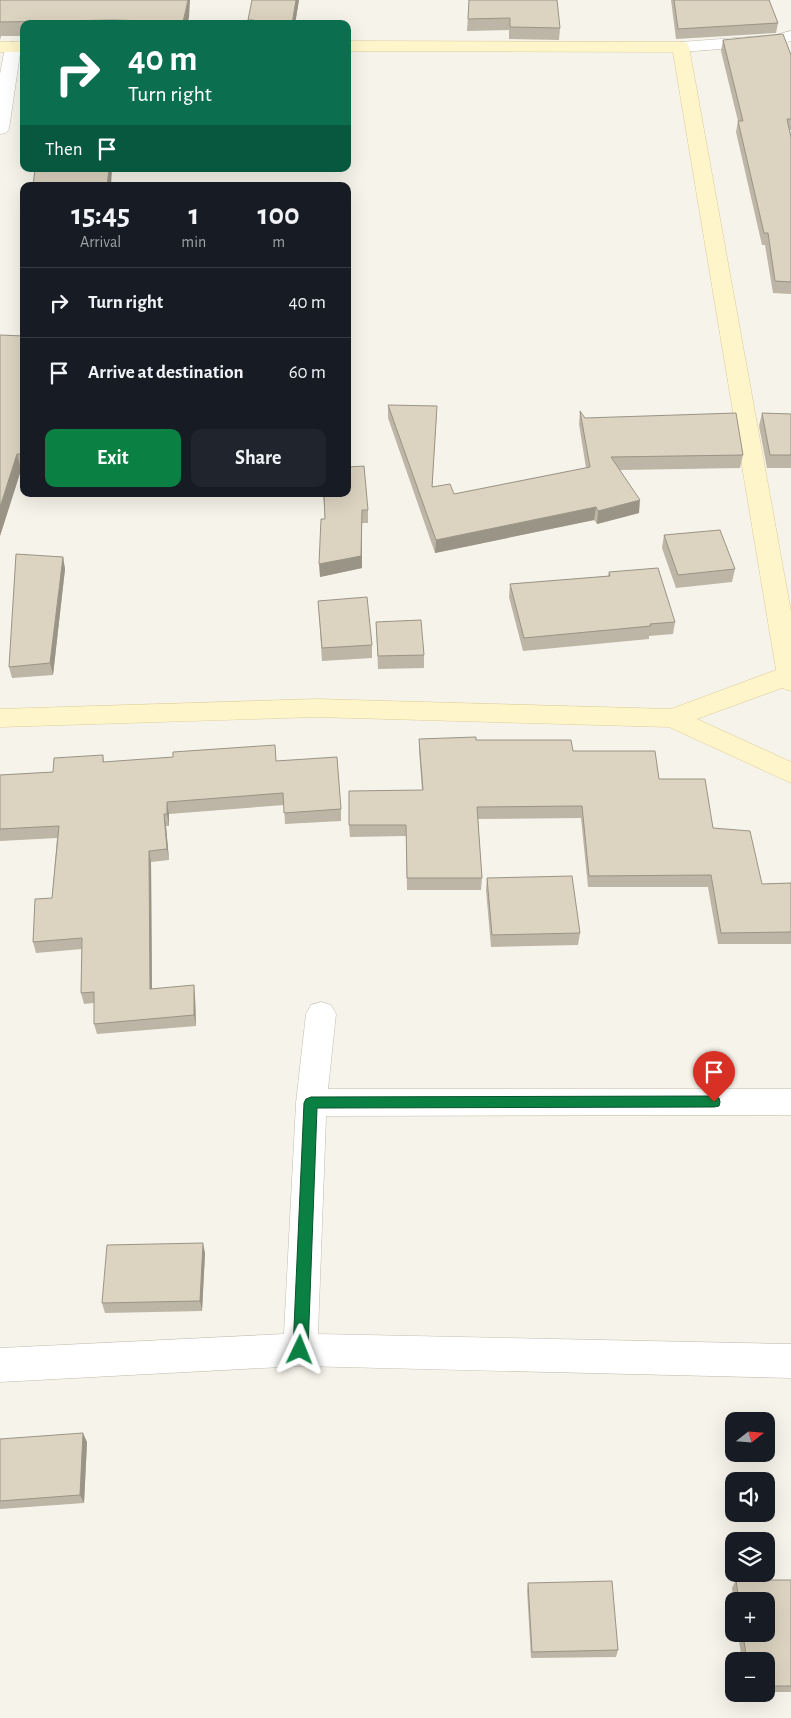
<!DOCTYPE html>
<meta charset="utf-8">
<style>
body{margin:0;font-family:"Alegreya Sans",sans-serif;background:#20242c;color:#f1f3f6;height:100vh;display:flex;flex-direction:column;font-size:19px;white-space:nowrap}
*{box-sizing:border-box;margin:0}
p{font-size:16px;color:#9ea1a6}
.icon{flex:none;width:28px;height:28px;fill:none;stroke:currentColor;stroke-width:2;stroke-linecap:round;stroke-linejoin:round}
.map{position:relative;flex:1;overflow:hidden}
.details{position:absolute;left:20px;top:182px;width:331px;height:315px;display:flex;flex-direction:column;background:#171b24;border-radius:10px;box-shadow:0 5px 20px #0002}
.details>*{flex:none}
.banner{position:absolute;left:20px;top:20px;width:331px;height:152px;border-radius:10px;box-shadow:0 5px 20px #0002;background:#0b6e4f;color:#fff;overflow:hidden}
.needle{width:32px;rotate:73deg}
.tools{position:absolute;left:725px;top:1412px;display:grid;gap:10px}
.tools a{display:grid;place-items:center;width:50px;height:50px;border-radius:10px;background:#171b24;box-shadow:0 5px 20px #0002;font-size:25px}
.pin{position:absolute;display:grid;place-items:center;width:42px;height:42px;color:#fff;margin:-51px -21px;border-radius:50% 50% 50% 0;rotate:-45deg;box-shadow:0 0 5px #0007}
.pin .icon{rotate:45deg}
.me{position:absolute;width:55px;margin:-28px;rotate:2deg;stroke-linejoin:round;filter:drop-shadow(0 0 4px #0008)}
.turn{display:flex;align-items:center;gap:18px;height:105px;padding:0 25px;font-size:22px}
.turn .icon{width:65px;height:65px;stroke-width:2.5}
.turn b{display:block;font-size:35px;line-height:42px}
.then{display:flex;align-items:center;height:48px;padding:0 25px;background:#0003;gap:10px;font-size:19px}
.eta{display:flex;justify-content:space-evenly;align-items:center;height:85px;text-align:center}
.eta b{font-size:30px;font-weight:700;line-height:35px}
.primary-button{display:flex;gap:10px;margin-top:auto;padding:10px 25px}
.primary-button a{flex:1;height:58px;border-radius:10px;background:#0b8043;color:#fff;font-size:20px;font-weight:700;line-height:58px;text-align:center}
.primary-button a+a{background:#20242c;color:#f1f3f6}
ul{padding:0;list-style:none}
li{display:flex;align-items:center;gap:15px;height:70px;padding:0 25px;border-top:1px solid #363941}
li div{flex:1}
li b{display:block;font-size:19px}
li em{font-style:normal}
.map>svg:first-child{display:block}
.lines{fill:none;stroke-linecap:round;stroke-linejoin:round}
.street-casing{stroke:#c3bcab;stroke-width:1}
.secondary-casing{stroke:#dbcc95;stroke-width:1}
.street{fill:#fff;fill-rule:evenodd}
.secondary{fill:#fff5cb;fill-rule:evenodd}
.wall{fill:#bdb5a5}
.shaded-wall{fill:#9a9486}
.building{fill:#dcd3c0;stroke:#9a9486}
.route{fill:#0b8043;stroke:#07532c}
</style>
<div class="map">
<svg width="791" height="1718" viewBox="0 0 791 1718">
<rect width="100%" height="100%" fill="#f6f3ea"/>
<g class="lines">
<defs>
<path id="street" d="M 791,31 L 791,41 L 775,45 L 681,52 L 675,51 L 673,47 L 675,43 L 681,42 L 775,35 Z
M 13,42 L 19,43 L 21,47 L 9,129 L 6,133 L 0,134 L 0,74 L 5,47 L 7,43 Z
M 321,1002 L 331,1005 L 336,1014 L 328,1089 L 791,1089 L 791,1115 L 326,1116 L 318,1334 L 791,1344 L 791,1378 L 300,1366 L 0,1382 L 0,1348 L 284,1334 L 296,1103 L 306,1014 L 311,1005 Z"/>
<path id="secondary" d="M 348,41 L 681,42 L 687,43 L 689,47 L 791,612 L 791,691 L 782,688 L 697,719 L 791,762 L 791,783 L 669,727 L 316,717 L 0,727 L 0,709 L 316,699 L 671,709 L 776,670 L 673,52 L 348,51 Z
M 0,42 L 24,42 L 24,52 L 0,52 Z"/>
</defs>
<use href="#street" class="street-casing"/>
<use href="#secondary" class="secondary-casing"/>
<use href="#street" class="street"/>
<use href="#secondary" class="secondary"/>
</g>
<path class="wall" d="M 0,0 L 189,17 L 187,24 L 24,24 L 24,36 L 1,36 L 0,40 Z
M 252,0 L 299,0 L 295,24 L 248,24 L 248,20 Z
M 469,0 L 560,28 L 559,40 L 509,39 L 509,30 L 467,31 Z
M 671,0 L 769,0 L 778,23 L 776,33 L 676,39 Z
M 723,40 L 791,55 L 791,130 L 790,130 L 791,137 L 791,294 L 773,293 L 765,245 L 762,245 L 736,132 L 738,121 L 721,51 Z
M 24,336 L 24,471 L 21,470 L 0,536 Z
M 388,405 L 436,419 L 432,486 L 454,494 L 586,468 L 579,424 L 580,411 L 585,418 L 743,455 L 740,468 L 620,470 L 639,513 L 597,524 L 594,520 L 435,553 L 388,418 Z
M 762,413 L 791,414 L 791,468 L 767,468 L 759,426 Z
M 323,494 L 368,510 L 368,523 L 362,523 L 362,568 L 320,577 L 325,519 Z
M 664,535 L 735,569 L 732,582 L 676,588 L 662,548 Z
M 63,557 L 65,569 L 53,675 L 12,678 L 9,667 Z
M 609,572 L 675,622 L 673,634 L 649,636 L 649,639 L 523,651 L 509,597 L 510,584 L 608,576 Z
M 319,614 L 372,645 L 372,658 L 322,661 Z
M 376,622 L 424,655 L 424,668 L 378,669 Z
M 419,739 L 476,740 L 573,751 L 659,779 L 713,828 L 762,884 L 791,883 L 791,944 L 718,944 L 708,887 L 588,887 L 581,818 L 478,819 L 482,878 L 481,890 L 407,890 L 406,836 L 350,837 L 349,825 L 422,790 L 419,750 Z
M 103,755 L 104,762 L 276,761 L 341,809 L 341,821 L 285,824 L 284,805 L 169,814 L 169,826 L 166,826 L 169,860 L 151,862 L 152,989 L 195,996 L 196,1026 L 97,1034 L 94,1024 L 94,1003 L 84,1004 L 81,993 L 82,949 L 36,953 L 33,942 L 52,898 L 57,838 L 0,841 L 0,775 L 53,772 Z
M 487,878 L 580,933 L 578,945 L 491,947 L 486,890 Z
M 205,1253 L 202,1311 L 105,1313 L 102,1303 Z
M 0,1439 L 87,1442 L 84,1503 L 0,1509 Z
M 736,1580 L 791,1580 L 791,1692 L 766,1692 L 766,1661 L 742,1661 L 738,1634 L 766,1634 L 766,1601 L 734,1601 L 734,1603 L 732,1588 Z
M 528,1583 L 618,1650 L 616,1657 L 531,1658 L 527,1590 Z"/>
<path class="shaded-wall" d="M 188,0 L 190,0 L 189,17 L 187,24 L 183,24 Z
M 296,0 L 299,0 L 295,24 L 292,24 Z
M 109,169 L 112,169 L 111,186 L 107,186 Z
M 437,406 L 436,419 L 431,499 L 432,487 Z
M 17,454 L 21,470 L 0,536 L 0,507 Z
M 640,500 L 639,513 L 597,524 L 598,511 Z
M 596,507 L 594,520 L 435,553 L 436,540 Z
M 362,510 L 362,568 L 320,577 L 319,564 Z
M 63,557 L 65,569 L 53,675 L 50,663 Z
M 167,802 L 169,814 L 169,826 L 167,814 Z
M 164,814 L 166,826 L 169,860 L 167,849 Z
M 149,851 L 151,862 L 152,1000 L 150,989 Z
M 194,985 L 195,996 L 196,1026 L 194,1015 Z
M 203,1243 L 205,1253 L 202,1311 L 200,1301 Z
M 83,1433 L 87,1442 L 84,1503 L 80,1495 Z"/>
<path class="building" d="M 0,0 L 188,0 L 183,22 L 114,20 L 0,22 Z
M 252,0 L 296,0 L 292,24 L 254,24 L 254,20 L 248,20 Z
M 469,0 L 557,0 L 560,28 L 510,27 L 510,18 L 468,19 Z
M 674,0 L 769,0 L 778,23 L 678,29 Z
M 783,34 L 791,55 L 791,119 L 787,119 L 791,137 L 791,282 L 775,281 L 768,233 L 764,233 L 738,121 L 743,121 L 723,40 Z
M 35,169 L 109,169 L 107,186 L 33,186 Z
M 0,335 L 24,336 L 24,454 L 17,454 L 0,507 Z
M 388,405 L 437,406 L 432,487 L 450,484 L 454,494 L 590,467 L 580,411 L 585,418 L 736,413 L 743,455 L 611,457 L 640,500 L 598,511 L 596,507 L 436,540 Z
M 762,413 L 791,414 L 791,455 L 770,455 Z
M 364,466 L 368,510 L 362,510 L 361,556 L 319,564 L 321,519 L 325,519 L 324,494 L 348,494 L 348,467 Z
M 720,530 L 735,569 L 678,575 L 664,535 Z
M 16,554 L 63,557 L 50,663 L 9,667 Z
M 658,568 L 675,622 L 650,624 L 651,626 L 524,638 L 510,584 L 610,576 L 609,572 Z
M 367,597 L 372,645 L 322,648 L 318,601 Z
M 421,620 L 424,655 L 378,656 L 376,622 Z
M 476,737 L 476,740 L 571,740 L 573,751 L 655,751 L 659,779 L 705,779 L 713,828 L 750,831 L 762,884 L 791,883 L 791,932 L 721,933 L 711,875 L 589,876 L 582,806 L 477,807 L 482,878 L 407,878 L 406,825 L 349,825 L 349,791 L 423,790 L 419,739 Z
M 275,745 L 276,761 L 337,757 L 341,809 L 284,813 L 283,793 L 167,802 L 167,814 L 164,814 L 167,849 L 149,851 L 150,989 L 194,985 L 194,1015 L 94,1024 L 94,992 L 81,993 L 82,938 L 33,942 L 35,899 L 52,898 L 59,826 L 0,829 L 0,775 L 53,772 L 54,758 L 103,755 L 103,762 L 173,757 L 173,752 Z
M 572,876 L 580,933 L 492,935 L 487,878 Z
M 203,1243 L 200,1301 L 102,1303 L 107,1245 Z
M 83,1433 L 80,1495 L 0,1501 L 0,1439 Z
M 736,1580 L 791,1580 L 791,1686 L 766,1686 L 766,1661 L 747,1661 L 743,1634 L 766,1634 L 766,1601 L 739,1601 Z
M 612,1581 L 618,1650 L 532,1652 L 528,1583 Z"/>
<path class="route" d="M 714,1096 L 719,1098 L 720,1102 L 719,1106 L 714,1107 L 317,1108 L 308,1350 L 305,1355 L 300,1357 L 296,1355 L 293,1350 L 304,1103 L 306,1099 L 311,1097 Z"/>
</svg>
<div class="tools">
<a><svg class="needle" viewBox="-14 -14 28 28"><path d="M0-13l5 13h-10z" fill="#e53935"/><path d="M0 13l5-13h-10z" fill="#9ea1a6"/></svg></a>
<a><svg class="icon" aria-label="sound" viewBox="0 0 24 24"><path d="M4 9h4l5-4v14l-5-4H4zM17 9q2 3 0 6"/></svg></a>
<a><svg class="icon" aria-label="layers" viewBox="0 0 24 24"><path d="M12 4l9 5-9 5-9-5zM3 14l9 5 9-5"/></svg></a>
<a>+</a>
<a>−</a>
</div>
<div class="pin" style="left:714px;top:1102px;background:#d93025"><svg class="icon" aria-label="arrive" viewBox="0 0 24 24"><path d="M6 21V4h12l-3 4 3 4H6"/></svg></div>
<svg class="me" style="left:300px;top:1350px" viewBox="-20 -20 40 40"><path d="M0-17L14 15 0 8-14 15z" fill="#0b8043" stroke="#fff" stroke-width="4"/></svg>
<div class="banner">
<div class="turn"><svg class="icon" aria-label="right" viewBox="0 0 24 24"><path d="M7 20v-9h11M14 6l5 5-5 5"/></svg><div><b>40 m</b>Turn right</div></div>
<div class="then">Then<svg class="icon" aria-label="arrive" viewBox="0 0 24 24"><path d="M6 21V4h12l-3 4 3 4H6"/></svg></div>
</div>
<section class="details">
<div class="eta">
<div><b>15:45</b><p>Arrival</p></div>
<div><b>1</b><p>min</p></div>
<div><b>100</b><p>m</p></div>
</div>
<ul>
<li><svg class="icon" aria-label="right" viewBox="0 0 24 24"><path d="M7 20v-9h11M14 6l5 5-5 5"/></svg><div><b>Turn right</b></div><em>40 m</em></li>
<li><svg class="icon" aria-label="arrive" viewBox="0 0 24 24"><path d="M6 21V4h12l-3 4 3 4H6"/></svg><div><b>Arrive at destination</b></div><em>60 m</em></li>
</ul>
<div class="primary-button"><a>Exit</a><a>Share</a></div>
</section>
</div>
